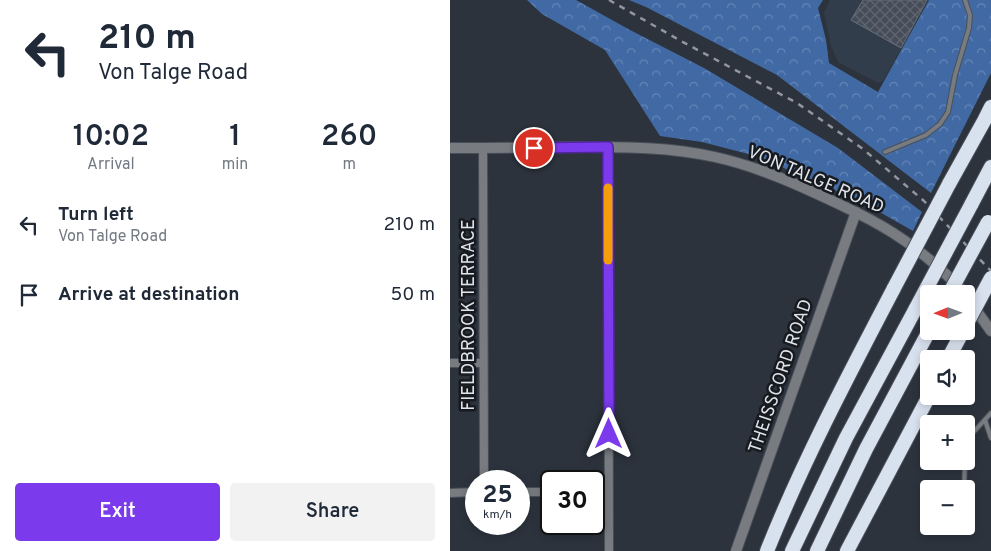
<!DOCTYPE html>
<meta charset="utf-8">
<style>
body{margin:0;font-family:Overpass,sans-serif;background:#f2f2f3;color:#1f2937;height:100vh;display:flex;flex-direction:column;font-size:19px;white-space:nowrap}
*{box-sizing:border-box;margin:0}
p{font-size:16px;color:#747a83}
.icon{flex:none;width:28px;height:28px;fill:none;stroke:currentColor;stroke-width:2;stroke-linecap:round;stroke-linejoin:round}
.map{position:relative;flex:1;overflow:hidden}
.drawer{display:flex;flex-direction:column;background:#fff;width:450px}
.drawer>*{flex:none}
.guide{background:#fff;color:#1f2937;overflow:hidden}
.needle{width:32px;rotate:269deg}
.controls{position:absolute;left:470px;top:285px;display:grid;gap:10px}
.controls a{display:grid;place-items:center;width:55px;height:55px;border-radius:5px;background:#fff;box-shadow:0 2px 8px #0003;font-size:25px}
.speed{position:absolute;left:15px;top:470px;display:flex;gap:10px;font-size:25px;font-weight:700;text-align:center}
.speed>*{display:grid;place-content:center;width:65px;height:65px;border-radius:50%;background:#fff;box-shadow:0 2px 8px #0003;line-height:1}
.speed small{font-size:12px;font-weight:400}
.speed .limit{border:2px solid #111;border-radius:8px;background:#fff;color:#111}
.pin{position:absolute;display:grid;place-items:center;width:42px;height:42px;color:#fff;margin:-21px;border:2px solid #fff;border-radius:50%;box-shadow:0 1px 5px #0007}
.me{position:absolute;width:55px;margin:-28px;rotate:0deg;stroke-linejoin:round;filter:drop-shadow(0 0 4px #0008)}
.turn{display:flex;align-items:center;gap:18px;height:105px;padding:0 15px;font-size:22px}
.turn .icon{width:65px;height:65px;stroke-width:2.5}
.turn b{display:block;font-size:35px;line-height:42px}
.eta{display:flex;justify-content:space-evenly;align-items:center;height:85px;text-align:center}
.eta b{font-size:30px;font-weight:600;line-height:35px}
.action{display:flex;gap:10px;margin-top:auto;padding:10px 15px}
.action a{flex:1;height:58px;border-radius:5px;background:#7c3aed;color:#fff;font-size:20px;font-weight:600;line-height:58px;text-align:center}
.action a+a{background:#f2f2f3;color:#1f2937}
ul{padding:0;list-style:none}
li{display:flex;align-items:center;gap:15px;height:70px;padding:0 15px}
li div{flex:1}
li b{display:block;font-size:19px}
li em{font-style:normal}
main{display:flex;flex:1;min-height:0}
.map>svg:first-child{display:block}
.built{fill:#323d4c}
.forest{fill:url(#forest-crowns)}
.building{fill:url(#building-cross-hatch);stroke:#666e7a}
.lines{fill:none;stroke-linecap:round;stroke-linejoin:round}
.service-casing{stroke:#494f59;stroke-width:6}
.minor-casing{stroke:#494f59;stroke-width:10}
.tertiary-casing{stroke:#494f59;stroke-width:12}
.motorway-casing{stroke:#494f59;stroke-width:16}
.service{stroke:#787c81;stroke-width:4}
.minor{stroke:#787c81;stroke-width:8}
.tertiary{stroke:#787c81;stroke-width:10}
.motorway{stroke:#d8e1ee;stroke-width:14}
.rail{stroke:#91969f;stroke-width:2.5;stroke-dasharray:6 6;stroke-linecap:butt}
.motorway-bridge-casing{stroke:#494f59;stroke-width:16;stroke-linecap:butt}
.motorway-bridge{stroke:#d8e1ee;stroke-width:14}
.route-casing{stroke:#51269a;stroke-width:12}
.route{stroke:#7c3aed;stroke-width:9}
.slow{stroke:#f59e0b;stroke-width:9}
.labels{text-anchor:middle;stroke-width:5;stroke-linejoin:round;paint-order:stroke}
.street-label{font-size:18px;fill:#dfe3ea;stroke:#171a1f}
</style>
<main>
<section class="drawer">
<div class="guide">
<div class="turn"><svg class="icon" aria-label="left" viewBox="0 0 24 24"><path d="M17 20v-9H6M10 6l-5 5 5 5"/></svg><div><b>210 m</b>Von Talge Road</div></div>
</div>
<div class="eta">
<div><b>10:02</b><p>Arrival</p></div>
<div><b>1</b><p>min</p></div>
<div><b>260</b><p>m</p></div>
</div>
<ul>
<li><svg class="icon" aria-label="left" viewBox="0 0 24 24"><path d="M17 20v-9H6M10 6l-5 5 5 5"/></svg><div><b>Turn left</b><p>Von Talge Road</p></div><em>210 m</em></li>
<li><svg class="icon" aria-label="arrive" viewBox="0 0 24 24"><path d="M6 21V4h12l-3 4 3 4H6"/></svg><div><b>Arrive at destination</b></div><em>50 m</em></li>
</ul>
<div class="action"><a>Exit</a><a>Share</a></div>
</section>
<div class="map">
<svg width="541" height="551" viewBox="0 0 541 551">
<defs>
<pattern id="forest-crowns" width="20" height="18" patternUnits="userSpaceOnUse" patternTransform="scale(1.25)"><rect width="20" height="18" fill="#416aa5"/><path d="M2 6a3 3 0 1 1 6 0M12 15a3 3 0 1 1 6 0" fill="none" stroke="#6586b6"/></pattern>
<pattern id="building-cross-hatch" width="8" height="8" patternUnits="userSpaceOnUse" patternTransform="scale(1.25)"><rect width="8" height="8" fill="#464d58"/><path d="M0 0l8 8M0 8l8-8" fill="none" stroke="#606670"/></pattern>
</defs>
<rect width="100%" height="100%" fill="#2c333d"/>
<path class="built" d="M 380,0 L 478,0 L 433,81 L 428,83 L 388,62 L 381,46 L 374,13 Z"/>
<path class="forest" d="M 77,0 L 126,0 L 180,30 L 254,68 L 388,148 L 472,212 L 463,231 L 412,202 L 306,156 L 252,142 L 210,136 L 155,50 L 92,14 Z
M 179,0 L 373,0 L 368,8 L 376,40 L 379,63 L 428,92 L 479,0 L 541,0 L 541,73 L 481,193 L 327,75 L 196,7 Z"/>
<path class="building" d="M 413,0 L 477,0 L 451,48 L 401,20 Z"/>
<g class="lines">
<defs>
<path id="service" d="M 435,152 L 476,135 L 490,124 L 498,112 L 505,75 L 519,28 L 520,15 L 515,0
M 535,420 L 541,438
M 516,445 L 519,437 L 541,413
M 514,489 L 515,461"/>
<path id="minor" d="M 158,147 L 159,551
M 33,148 L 34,481
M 0,363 L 33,363
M 144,491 L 159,491
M 69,492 L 101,492
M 0,493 L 26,492"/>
<path id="tertiary" d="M 0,148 C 39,148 79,148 118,147 C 167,147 217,146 265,157 C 310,167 351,186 393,206 C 429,223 458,240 488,267 C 497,275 507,284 515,294
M 516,296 L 541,331
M 286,551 L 406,212"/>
<path id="motorway" d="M 499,184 L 534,121 L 541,107
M 521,205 L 541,167
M 498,359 L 513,331
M 317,551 C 353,461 399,374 444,288
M 342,551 L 396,438 L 466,308
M 367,551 L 416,449 L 479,331
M 397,551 L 479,396"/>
</defs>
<use href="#service" class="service-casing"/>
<use href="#minor" class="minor-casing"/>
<use href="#tertiary" class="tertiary-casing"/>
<use href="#motorway" class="motorway-casing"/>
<use href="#service" class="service"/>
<use href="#minor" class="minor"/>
<use href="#tertiary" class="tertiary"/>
<use href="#motorway" class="motorway"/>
<path class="rail" d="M 159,0 L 231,41 L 347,103 L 413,149 L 474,201 L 541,271"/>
<defs>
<path id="motorway-bridge" d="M 444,288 L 499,184
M 499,294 L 538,222
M 466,308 L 521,205
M 516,325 L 541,278"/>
</defs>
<use href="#motorway-bridge" class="motorway-bridge-casing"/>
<use href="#motorway-bridge" class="motorway-bridge"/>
</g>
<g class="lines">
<defs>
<path id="route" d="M 84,148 L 158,147 L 159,434"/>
</defs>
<use href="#route" class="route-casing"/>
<use href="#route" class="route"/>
<path class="slow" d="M 158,188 L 158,260"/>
</g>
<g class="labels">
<g class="street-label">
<text transform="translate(366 179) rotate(23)" y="6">VON TALGE ROAD</text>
<text transform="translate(18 315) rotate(-90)" y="6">FIELDBROOK TERRACE</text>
<text transform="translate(330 376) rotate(-71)" y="6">THEISSCORD ROAD</text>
</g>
</g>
</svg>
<div class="controls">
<a><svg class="needle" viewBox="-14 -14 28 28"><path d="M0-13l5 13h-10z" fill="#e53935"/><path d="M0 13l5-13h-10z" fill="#747a83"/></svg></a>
<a><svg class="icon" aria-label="sound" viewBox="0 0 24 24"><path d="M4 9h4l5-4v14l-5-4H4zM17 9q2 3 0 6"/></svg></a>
<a>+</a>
<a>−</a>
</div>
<div class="speed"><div>25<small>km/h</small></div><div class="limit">30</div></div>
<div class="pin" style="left:84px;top:148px;background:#d93025"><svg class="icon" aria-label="arrive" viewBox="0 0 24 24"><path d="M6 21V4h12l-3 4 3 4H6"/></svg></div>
<svg class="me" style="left:159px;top:434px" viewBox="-20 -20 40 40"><path d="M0-17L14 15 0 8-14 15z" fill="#7c3aed" stroke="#fff" stroke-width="4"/></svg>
</div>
</main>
